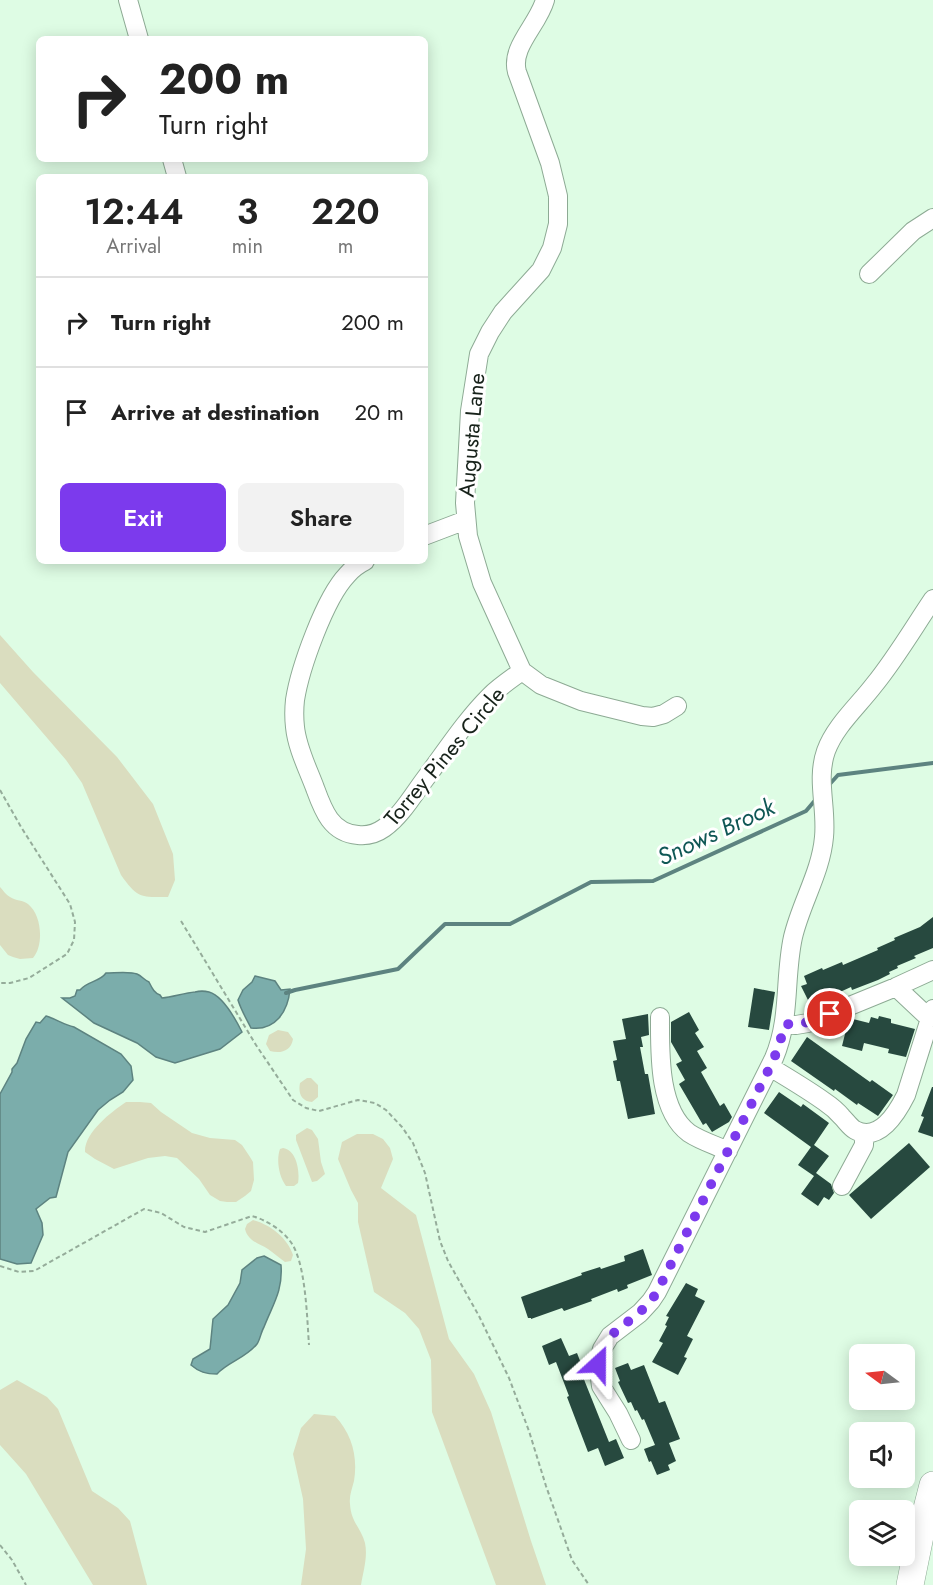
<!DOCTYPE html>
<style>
body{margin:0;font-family:Jost,sans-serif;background:#f2f2f2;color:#222;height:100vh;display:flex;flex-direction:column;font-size:22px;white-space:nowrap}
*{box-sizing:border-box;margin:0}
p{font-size:20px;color:#767676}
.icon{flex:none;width:33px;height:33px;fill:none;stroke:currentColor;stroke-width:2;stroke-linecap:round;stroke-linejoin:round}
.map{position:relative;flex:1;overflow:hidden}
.sheet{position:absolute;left:36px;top:174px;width:392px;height:390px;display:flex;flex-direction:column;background:#fff;border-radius:9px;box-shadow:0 3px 15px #0003}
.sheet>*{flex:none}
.banner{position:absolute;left:36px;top:36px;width:392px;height:126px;border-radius:9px;box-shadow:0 3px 15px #0003;background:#fff;color:#222;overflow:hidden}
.needle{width:39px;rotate:285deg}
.controls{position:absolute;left:849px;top:1344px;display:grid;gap:12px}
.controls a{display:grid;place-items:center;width:66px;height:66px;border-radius:9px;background:#fff;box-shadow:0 3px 15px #0003;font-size:30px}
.pin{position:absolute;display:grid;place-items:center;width:51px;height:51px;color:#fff;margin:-26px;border:3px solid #fff;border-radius:50%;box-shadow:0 2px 6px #0007}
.me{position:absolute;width:66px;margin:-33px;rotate:24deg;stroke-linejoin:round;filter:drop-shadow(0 0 4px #0008)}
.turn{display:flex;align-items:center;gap:21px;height:126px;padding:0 24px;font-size:27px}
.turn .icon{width:78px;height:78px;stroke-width:2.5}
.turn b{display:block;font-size:42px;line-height:51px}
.eta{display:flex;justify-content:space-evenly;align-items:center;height:102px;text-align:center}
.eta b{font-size:36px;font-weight:600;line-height:42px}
.button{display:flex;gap:12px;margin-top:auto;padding:12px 24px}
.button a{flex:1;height:69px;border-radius:9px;background:#7c3aed;color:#fff;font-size:24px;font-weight:600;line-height:69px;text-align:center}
.button a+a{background:#f2f2f2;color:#222}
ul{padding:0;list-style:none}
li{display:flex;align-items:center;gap:18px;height:90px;padding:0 24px;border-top:2px solid #e0e0e0}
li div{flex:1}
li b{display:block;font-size:22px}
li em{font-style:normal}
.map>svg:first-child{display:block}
.green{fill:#daddbf}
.water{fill:#7badab;stroke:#5d8380;stroke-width:1.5}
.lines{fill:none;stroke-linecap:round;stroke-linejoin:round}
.stream{stroke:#5d8380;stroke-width:4}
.building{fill:#27493f}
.minor-casing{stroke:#8daa94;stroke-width:20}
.highway-casing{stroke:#8daa94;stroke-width:28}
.path{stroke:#95ac9a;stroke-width:2;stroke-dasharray:4.5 3;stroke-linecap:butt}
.minor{stroke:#fff;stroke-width:18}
.highway{stroke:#fff;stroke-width:27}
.route{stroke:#7c3aed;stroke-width:10;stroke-dasharray:0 18}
.labels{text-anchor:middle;stroke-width:6;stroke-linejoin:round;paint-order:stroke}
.street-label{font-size:22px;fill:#17221a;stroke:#fff}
.water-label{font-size:24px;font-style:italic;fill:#0f5755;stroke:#fff}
</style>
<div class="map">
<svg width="933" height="1585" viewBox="0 0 933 1585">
<rect width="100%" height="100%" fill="#defce4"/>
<path class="green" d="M 0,635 L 33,672 L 117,757 L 153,804 L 173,854 L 175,880 L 168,897 C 141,897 138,899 121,875 L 82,783 L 66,760 L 0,683 Z
M 0,887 C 3,890 6,895 10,897 C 16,901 23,900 28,904 C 42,915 44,945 33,958 L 20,959 L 13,957 L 8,955 L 0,945 Z
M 278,1030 L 288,1032 L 293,1039 C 291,1051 281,1054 270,1051 L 266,1044 L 269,1035 Z
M 307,1078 L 311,1078 L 318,1085 L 318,1097 L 312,1102 C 301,1101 298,1093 300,1083 Z
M 126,1102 L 140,1102 L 151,1103 L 161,1112 L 192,1133 L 210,1138 L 235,1140 L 242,1145 L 250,1157 L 253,1162 L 254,1180 L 251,1191 L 245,1196 L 236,1202 L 227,1202 L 220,1201 L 210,1195 L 199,1179 L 177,1158 L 165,1156 L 148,1158 L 114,1169 L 95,1159 L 85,1152 C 84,1133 111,1112 126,1102 Z
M 307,1128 L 312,1130 L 318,1139 L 321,1162 L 325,1174 L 317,1181 L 312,1182 L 296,1140 L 296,1135 Z
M 357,1134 L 373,1134 L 383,1139 L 390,1148 L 393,1159 L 381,1188 L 416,1215 L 449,1339 L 474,1374 L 491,1412 L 531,1541 L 546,1585 L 496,1585 L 432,1412 L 431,1360 L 419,1329 L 405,1313 L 374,1292 L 358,1222 L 358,1203 L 351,1190 L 338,1159 L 342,1142 Z
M 283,1148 C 297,1150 300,1172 298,1183 L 294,1186 L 286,1186 C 279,1177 276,1160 280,1149 Z
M 253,1220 C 269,1224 288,1238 293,1255 L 291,1261 L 285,1262 C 279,1258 274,1253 268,1249 C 258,1243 248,1241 245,1229 L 247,1224 Z
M 17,1380 L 47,1397 L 58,1409 L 92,1491 L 118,1508 L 130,1521 L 147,1585 L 93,1585 L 26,1474 L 0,1445 L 0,1390 Z
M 314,1414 L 335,1416 C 352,1434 358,1457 354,1481 C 352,1489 349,1496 350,1504 C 351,1522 361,1528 365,1543 C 368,1557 363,1572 361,1585 L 301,1585 L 306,1549 L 303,1499 L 293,1454 L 301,1428 Z"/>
<path class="water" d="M 106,973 C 115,973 129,971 137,974 C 142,976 144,980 149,982 C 152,988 154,993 160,995 L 162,998 C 173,997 184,993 195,992 C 199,991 205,991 209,992 C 223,996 236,1020 242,1032 L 220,1049 L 175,1063 L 156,1057 L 137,1043 L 94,1023 L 62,998 L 70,998 L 75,996 L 77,990 L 80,990 C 87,981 100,982 106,973 Z
M 255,976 L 275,981 L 281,990 L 290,989 C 288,1012 275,1031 251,1028 C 246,1018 241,1010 238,1000 L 243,990 L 252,982 Z
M 46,1016 C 56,1019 64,1025 74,1027 L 121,1054 L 131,1066 L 133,1080 L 123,1092 L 110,1100 L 98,1110 L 68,1152 L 56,1197 L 50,1198 L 36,1209 L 42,1223 L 43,1235 L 31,1263 L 17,1264 L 0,1259 L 0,1094 L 12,1072 L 12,1069 L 17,1063 L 26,1039 L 36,1022 L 40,1023 Z
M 264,1256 L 281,1265 C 283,1291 273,1304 264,1327 C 261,1332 260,1340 257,1344 C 246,1358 228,1362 217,1374 C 206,1374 199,1372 191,1365 L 193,1359 L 210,1349 L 213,1319 L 228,1305 L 240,1283 L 242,1270 L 257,1258 Z"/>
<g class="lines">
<path class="stream" d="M 828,786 L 838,775 L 933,763
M 286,993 L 295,990 L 398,969 L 445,924 L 510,924 L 591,882 L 653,881 L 806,811 L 817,798"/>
</g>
<path class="building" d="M 933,917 L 933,948 L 914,956 L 916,958 L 897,966 L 898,968 L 889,972 L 890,974 L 878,980 L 852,990 L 851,987 L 840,992 L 839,990 L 821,998 L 820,995 L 808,1000 L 801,986 L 807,984 L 804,976 L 822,968 L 823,970 L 842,962 L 843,965 L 878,950 L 877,948 L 895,940 L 894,938 L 920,927 Z
M 754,988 L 775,992 L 769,1030 L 748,1027 Z
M 689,1012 L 699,1030 L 695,1033 L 704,1047 L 697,1051 L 707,1068 L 701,1072 L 720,1106 L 724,1103 L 732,1117 L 729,1122 L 712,1132 L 706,1123 L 703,1125 L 679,1084 L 685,1080 L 676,1064 L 682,1061 L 671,1042 L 671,1022 Z
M 648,1014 L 649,1035 L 641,1037 L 643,1047 L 640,1047 L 645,1074 L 648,1074 L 655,1114 L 628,1119 L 620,1081 L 617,1081 L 613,1061 L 617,1060 L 613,1041 L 626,1039 L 622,1019 Z
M 879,1016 L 891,1019 L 891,1023 L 915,1029 L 906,1057 L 888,1053 L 889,1049 L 864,1043 L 862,1051 L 842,1046 L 849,1018 L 869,1023 L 871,1017 L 878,1019 Z
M 807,1037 L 870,1082 L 872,1080 L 893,1095 L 878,1116 L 858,1103 L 857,1105 L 835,1089 L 834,1091 L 791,1061 Z
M 932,1087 L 933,1087 L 933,1137 L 918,1132 L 924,1117 L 921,1116 Z
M 779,1092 L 801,1107 L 803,1104 L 829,1123 L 814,1145 L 829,1156 L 816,1173 L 831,1184 L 834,1193 L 829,1200 L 824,1197 L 818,1206 L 801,1194 L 814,1176 L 798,1165 L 811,1147 L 764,1113 Z
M 909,1143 L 930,1167 L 871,1219 L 849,1195 Z
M 643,1249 L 652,1275 L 627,1285 L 628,1288 L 618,1292 L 617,1289 L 591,1299 L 592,1301 L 564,1311 L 562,1308 L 531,1319 L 531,1318 L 528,1318 L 521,1297 L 582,1275 L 581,1273 L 600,1267 L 601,1269 L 625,1261 L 624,1256 Z
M 686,1283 L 698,1289 L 695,1296 L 705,1301 L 687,1336 L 693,1339 L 684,1357 L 687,1358 L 678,1375 L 652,1362 L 663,1343 L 659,1341 L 667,1326 L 665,1325 L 669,1317 L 666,1316 Z
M 561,1338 L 569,1356 L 577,1353 L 584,1371 L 581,1372 L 609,1442 L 616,1439 L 624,1458 L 605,1466 L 598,1448 L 588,1452 L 567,1397 L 569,1396 L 556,1362 L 549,1365 L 542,1346 Z
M 628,1363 L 631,1370 L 644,1365 L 659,1403 L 665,1401 L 680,1439 L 669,1443 L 676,1461 L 668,1465 L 670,1470 L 657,1475 L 651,1461 L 649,1462 L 644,1449 L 655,1445 L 644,1419 L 642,1420 L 637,1410 L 635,1411 L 631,1402 L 628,1403 L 618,1382 L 620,1381 L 615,1368 Z"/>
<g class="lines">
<defs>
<path id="minor" d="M 128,0 L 139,39
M 545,0 C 538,25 510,47 517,72 L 550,163 L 558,196 L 558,224 L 552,248 L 541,270 L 503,312 L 490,332 L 479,354 L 470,411 L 465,503 L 468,536 L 482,583 L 522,671 L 541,685 L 581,701 L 642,716 L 653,717 L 664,714 L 677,706
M 172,159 L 177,177
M 869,274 L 913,231 L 933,218
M 424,536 L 466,520
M 365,561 C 359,564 352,569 347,575 C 325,598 300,668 295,700 C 294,709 294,718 295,727 C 297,748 308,769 315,788 C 323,810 331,833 358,835 C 367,836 377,833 384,828 C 401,816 413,795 425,779 C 446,751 465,721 490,696 C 499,687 511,679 522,671
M 896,987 L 929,1018
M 660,1017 C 660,1052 658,1110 689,1133 C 701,1141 715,1145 728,1151
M 785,1024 L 796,1025 L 808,1023 L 896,987 L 933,970
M 770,1067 C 788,1078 807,1089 825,1102 C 831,1106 837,1111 842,1117 C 846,1121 850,1127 855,1130 C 879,1143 897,1113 906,1095 L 933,1009
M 842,1186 L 864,1145 L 864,1133
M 631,1440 L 618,1413 L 601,1386 L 598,1364 L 602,1349 L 610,1336 L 640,1313 L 651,1301 L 657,1292 L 774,1058 C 791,1018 784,978 793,937 C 801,903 821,872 824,837 C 827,808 816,779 826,751 C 835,726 858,706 874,685 C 896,658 914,627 933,599"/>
<path id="highway" d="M 910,1585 L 920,1536 L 933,1485"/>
</defs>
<use href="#minor" class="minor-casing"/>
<use href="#highway" class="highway-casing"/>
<path class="path" d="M 0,790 L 21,827 L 70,904 L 75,922 L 74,940 L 67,954 L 29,978 L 10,983 L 0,983
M 181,921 L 256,1045 L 293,1100 L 306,1108 L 319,1111 L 358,1100 L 375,1103 L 386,1110 L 402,1127 L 413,1143 L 425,1173 L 440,1241 L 448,1261 L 479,1316 L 509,1378 L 529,1431 L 546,1486 L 572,1560 L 589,1585
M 0,1266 L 19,1272 L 34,1271 L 144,1209 L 161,1213 L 184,1227 L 205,1232 L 252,1216 C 266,1220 281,1229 290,1241 C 306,1261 307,1319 309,1345
M 0,1545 L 12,1560 L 26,1585"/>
<use href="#minor" class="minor"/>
<use href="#highway" class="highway"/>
</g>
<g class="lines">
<path class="route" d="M 598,1364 L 602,1350 L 610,1336 L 640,1312 L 651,1301 L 657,1292 L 770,1067 L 778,1049 L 785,1024 C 802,1025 814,1021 830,1014"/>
</g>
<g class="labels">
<g class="street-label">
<text transform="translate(471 435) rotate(-85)" y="8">Augusta Lane</text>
<text transform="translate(444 756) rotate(-50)" y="8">Torrey Pines Circle</text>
</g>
<g class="water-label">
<text transform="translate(716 832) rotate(-25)" y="8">Snows Brook</text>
</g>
</g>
</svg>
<div class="controls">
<a><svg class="needle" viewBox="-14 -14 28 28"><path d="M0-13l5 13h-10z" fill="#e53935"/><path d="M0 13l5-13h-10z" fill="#767676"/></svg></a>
<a><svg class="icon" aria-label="sound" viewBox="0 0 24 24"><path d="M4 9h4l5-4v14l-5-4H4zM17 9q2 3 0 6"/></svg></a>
<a><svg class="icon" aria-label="layers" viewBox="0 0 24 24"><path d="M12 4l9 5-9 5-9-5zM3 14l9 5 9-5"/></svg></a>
</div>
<div class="pin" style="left:830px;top:1014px;background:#d93025"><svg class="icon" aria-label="arrive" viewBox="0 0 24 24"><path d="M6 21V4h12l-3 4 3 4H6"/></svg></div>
<svg class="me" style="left:598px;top:1364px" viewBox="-20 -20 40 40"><path d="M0-17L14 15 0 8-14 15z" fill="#7c3aed" stroke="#fff" stroke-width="4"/></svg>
<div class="banner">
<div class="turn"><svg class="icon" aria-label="right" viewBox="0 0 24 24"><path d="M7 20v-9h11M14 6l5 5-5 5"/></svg><div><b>200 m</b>Turn right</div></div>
</div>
<section class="sheet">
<div class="eta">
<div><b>12:44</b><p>Arrival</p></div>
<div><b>3</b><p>min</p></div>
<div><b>220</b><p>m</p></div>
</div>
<ul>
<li><svg class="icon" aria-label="right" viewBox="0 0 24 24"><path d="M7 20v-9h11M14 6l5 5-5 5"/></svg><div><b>Turn right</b></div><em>200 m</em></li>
<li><svg class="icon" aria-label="arrive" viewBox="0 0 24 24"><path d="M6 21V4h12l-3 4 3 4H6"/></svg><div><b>Arrive at destination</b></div><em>20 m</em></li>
</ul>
<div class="button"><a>Exit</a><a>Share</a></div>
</section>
</div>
